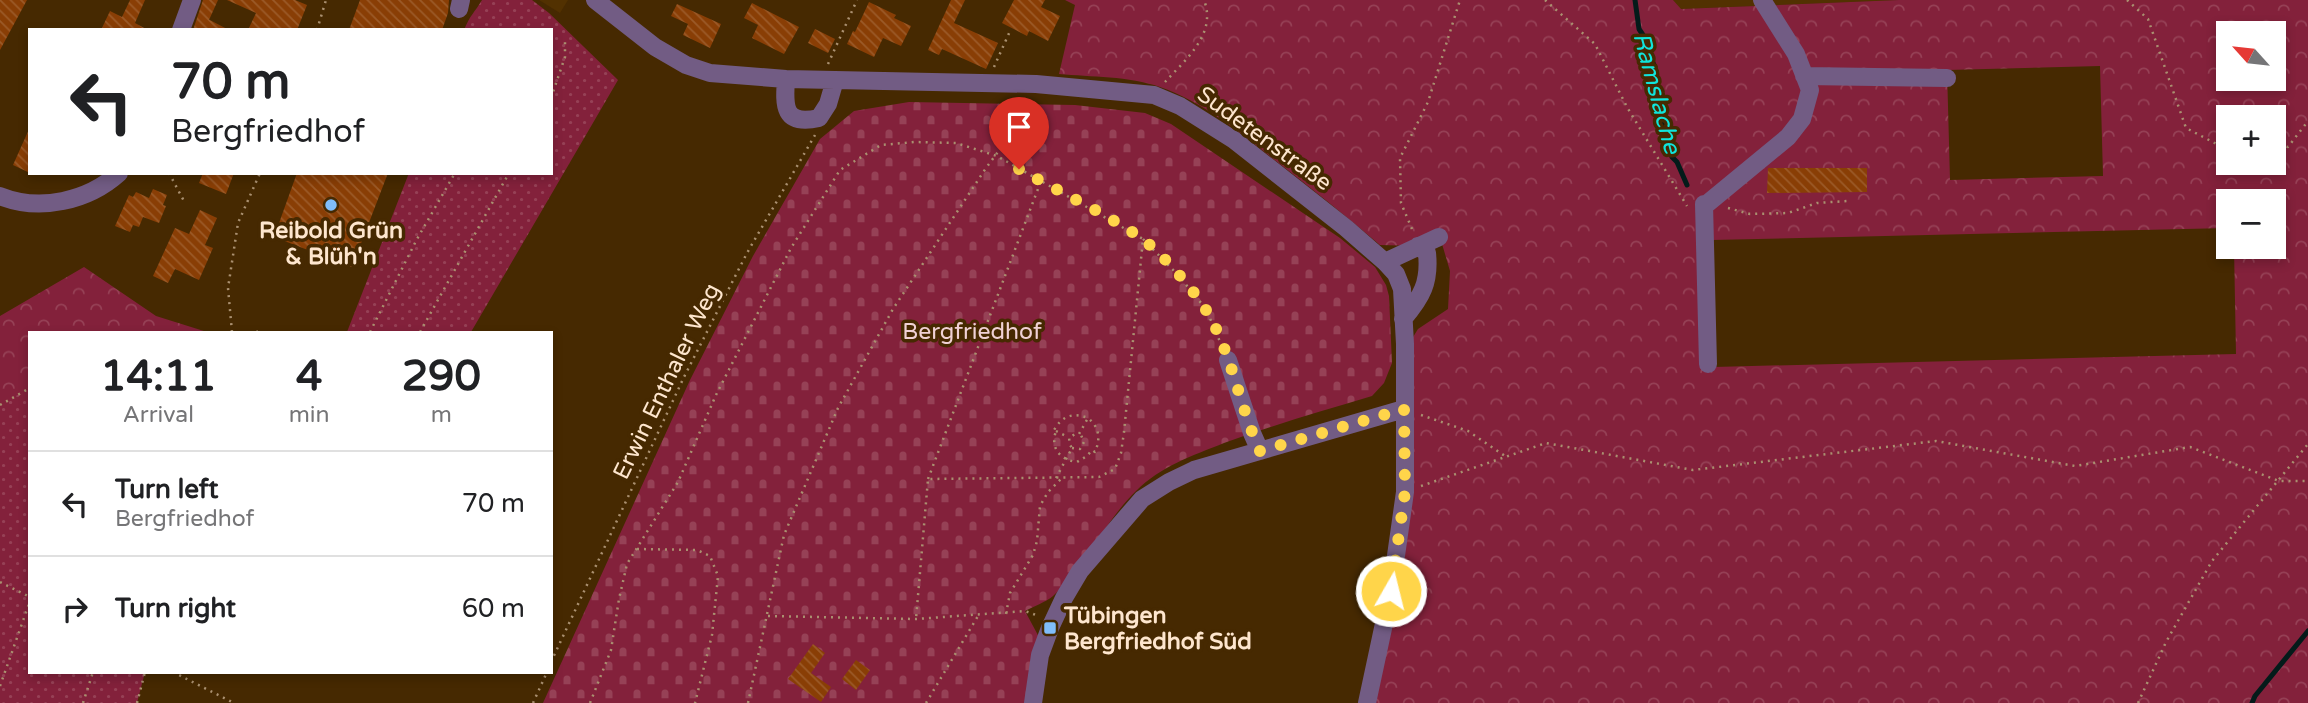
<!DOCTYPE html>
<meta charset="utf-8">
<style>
body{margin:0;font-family:"Varela Round",sans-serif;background:#f6f6f6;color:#202124;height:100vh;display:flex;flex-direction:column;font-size:26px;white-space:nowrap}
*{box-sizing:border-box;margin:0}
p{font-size:23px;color:#757577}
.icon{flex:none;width:38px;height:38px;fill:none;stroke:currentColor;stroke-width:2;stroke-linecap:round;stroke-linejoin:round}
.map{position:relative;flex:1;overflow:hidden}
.details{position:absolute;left:28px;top:331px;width:525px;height:343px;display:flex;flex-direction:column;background:#fff;border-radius:0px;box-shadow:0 4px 10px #0003}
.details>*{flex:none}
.guide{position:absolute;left:28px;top:28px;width:525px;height:147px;border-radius:0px;box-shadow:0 4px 10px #0003;background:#fff;color:#202124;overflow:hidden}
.needle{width:46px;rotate:297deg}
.controls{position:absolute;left:2216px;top:21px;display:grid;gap:14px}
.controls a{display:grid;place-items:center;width:70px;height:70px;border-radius:0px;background:#fff;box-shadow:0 4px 10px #0003;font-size:35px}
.pin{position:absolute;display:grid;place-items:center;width:60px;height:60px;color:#fff;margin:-72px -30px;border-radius:50% 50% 50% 0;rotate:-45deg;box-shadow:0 0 7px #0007}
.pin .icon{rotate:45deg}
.me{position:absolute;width:77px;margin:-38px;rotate:8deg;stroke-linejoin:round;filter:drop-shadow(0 0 5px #0008)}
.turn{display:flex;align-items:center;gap:24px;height:147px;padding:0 28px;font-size:32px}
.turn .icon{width:91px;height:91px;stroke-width:2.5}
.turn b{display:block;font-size:49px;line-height:60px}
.eta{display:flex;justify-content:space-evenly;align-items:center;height:119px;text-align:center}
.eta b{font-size:42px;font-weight:700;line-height:49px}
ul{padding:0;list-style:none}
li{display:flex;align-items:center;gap:21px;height:105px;padding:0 28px;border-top:2px solid #e0e0e0}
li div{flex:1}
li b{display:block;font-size:26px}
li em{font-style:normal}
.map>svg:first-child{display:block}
.built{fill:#523101}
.grass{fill:url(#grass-dots)}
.forest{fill:url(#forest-crowns);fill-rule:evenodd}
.cemetery{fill:url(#cemetery-stones)}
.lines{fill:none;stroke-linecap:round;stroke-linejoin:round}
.stream{stroke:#041b1a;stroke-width:5}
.building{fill:url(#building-back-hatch)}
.path{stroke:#aa9070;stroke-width:2.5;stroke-dasharray:2 5;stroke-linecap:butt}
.minor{stroke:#725c84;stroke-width:18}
.route{stroke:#ffd54a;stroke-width:12;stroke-dasharray:0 21.6}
.poi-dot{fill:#80bdfa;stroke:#462901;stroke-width:2.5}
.labels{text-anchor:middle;stroke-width:7;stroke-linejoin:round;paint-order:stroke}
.street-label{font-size:23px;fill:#fee6ce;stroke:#462901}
.poi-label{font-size:23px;font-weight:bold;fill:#fee6ce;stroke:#462901}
.park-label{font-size:23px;fill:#f0d1d5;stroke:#462901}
.water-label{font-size:24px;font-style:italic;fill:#10e5db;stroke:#462901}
</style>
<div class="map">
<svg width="2308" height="703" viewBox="0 0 2308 703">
<defs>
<pattern id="grass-dots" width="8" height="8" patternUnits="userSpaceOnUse" patternTransform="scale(1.75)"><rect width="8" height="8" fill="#83213b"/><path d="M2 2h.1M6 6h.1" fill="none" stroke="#964156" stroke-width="1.8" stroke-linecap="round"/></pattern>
<pattern id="forest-crowns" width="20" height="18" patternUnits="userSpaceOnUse" patternTransform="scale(1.75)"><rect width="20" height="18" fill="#83213b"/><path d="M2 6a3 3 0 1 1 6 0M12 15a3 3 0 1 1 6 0" fill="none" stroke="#964156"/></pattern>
<pattern id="cemetery-stones" width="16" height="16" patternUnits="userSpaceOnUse" patternTransform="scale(1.75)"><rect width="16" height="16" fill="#83213b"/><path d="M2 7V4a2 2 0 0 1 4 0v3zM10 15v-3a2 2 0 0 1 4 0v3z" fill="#964156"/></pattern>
<pattern id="building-back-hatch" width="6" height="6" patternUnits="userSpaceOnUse" patternTransform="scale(1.75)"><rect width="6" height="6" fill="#893e05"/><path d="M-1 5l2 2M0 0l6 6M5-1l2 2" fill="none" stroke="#9b5a28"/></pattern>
</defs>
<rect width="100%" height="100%" fill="#462901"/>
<path class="built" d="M 539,0 L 568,0 L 560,13 Z
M 1673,0 L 1899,0 L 1680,9 Z"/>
<path class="grass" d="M 482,0 L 532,0 L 549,13 L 618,80 L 471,332 L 347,332 L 409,173 L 551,173 L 551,30 L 464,30 C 470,15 475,12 482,0 Z
M 30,388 L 30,672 L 145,672 L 137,703 L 0,703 L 0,405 L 14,395 Z"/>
<path class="forest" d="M 1065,0 L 1673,0 L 1681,9 L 1899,0 L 2308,0 L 2308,703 L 1373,703 L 1396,589 L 1410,342 L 1418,329 L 1448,309 L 1450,271 L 1440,237 L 1418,246 L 1380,245 C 1346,216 1311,188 1276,161 C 1241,133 1203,102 1160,87 C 1129,76 1091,77 1059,74 L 1075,5 ZM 2228,33 L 2273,33 L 2273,79 L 2228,79 ZM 2100,66 L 2103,176 L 1950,180 L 1947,70 ZM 2228,117 L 2273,117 L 2273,163 L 2228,163 ZM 2228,201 L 2273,201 L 2273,247 L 2234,247 L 2236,354 L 1714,367 L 1711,240 L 2228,228 Z
M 84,267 L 156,316 L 207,332 L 30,332 L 30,388 L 0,405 L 0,316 Z"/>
<path class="cemetery" d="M 909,102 L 1075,105 L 1145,113 L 1171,124 L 1340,238 L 1375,267 L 1386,285 L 1389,296 L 1392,363 L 1384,383 L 1372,396 C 1322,411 1273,425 1224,443 C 1192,456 1161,466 1136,491 C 1104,522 1086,566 1053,596 C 1046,602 1034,606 1025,611 L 1040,639 L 1029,703 L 543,703 L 690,380 L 753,256 L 820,139 L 854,111 Z"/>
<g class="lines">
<path class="stream" d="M 1635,0 L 1639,29 L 1645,38 L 1647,50 L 1654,65 L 1654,81 L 1671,151 L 1674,153 L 1672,157 L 1677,162 L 1687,185
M 2252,703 L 2255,696 L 2308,631"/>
</g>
<path class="building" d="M 0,0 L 27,0 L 0,50 Z
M 130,0 L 145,0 L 135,23 L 148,30 L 101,30 L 110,11 L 122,17 Z
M 203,0 L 218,0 L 209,20 L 204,17 L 229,30 L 193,30 Z
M 227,0 L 295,0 L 307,5 L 297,30 L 248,30 L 256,13 Z
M 360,0 L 449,0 L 448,13 L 442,30 L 349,30 Z
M 951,0 L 965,0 L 954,23 L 998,43 L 986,69 L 942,49 L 939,55 L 928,50 Z
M 1014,0 L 1045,0 L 1041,7 L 1060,16 L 1048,41 L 1029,31 L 1027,36 L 1002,23 Z
M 869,2 L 896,15 L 894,18 L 911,26 L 901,46 L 883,38 L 874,57 L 847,44 L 853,31 L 855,32 Z
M 752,3 L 799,27 L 784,54 L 752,38 L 758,25 L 744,18 Z
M 677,4 L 721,24 L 710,48 L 683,35 L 688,24 L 671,16 Z
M 815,29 L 835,39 L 828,53 L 808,43 Z
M 30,127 L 30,173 L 13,165 Z
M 1768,168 L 1867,168 L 1867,192 L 1767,193 Z
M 203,173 L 234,173 L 226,194 L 199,183 Z
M 297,173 L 388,173 L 352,267 L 274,237 Z
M 153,189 L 167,195 L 163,205 L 166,206 L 159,223 L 143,217 L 139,227 L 133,225 L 130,232 L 115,226 L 129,195 L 133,197 L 136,192 L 149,198 Z
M 200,210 L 217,218 L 205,245 L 213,248 L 199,280 L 175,269 L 168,283 L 153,276 L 175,228 L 189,234 Z
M 813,644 L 825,653 L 811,673 L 831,687 L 821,702 L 788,679 Z
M 856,660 L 870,670 L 856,690 L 842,679 Z"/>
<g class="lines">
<path class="path" d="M 1545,0 L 1595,44 L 1627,107 L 1687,206
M 2127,0 L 2148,19 L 2186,128 L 2228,150
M 317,30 L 326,0
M 828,64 L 857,0
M 994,67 L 1010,31
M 1165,82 C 1186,59 1217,34 1204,0
M 551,98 L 565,57 L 565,42
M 2273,143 L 2288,147 L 2308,121
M 169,173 L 185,203
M 1728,208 L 1750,214 L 1788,213 L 1817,203 L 1847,201
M 1412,229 L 1401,203 L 1400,158 L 1428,102 L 1460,0
M 1143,239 L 1178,275 L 1206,309 L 1221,344
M 232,332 L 228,288 L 238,223 L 260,173
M 257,332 L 258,331
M 370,332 L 417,239 L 455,173
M 420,332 L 509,173
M 0,405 L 30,388
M 1421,415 L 1468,431 L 1505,456
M 1056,431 L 1068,437
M 1072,448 L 1080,449 L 1084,442 L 1081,435
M 1056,478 L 1072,448 L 1070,445 L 1069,438 L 1075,434 L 1079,434 L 1088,418 C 1073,412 1062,416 1054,430 L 1056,431 C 1050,448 1060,460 1077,462 L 1087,456 L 1092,450 L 1095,452 C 1101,438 1099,427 1088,418
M 928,479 L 1041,181
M 1421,486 L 1546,443 L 1693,470 L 1936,441 L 2075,466 L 2190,447 L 2279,481 L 2308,481
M 637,549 L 697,550 L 710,556 L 718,576 L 712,635 L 695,703
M 0,582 L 30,597
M 1006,614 L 1010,593 L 1033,555 L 1037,541 L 1040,506 L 1048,492 L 1061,479
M 768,616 L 916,619 L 1025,611 L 1036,615
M 551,662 L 684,377 L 747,253 L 815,135
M 173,672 L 234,703
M 0,686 L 30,601
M 83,703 L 93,672
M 137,703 L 145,672
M 533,703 L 547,672
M 590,703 L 611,650 L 619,599 L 627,564 L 678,482 L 716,395 L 791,248 L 840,170 L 881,145 L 915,142 L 956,143 L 997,156 L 1143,239 L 1124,432 L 1121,453 L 1115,469 L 1099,477 L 928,479 L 916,619
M 748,703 L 784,535 L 838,408 L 893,309 L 986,168 L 1036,101
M 926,703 L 978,616
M 2138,703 L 2166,642 L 2212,561 L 2308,444"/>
<path class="minor" d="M 595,0 L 655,47 L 686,65 L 710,73 L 786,79 L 1036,84 L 1154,95 L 1180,106 L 1234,140 L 1346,228 L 1385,262 L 1396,274 L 1402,289 L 1405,344 L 1405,492 L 1391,591 L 1367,703
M 459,9 L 461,0
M 181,30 L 192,0
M 1804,76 L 1947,78
M 786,79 C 784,106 783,126 819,118 L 828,104 L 835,80
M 0,196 C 40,212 88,201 119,173
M 1708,203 L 1788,137 L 1802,119 L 1810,90 L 1796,54 L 1762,0
M 1704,204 L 1708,364
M 1385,262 L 1439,237
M 1403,319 C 1422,297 1430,282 1427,253 L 1418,246
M 1228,360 L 1252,433 L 1260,451
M 1033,703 L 1040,655 L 1050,628 L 1064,598 L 1080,571 L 1142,499 L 1169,482 L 1194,470 L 1404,409"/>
</g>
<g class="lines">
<path class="route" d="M 1019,169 C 1058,191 1105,213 1141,238 C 1159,250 1195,291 1206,310 C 1232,353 1239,405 1260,451 L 1404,409 L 1405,492 L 1391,591"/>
</g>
<g class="poi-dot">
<circle cx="331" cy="205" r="7"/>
<rect x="1043" y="621" width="14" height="14" rx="3.5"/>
</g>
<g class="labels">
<g class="street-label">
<text transform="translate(1265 138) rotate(36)" y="8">Sudetenstraße</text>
<text transform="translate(666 381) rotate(-64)" y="8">Erwin Enthaler Weg</text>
</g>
<g class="poi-label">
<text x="331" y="238">Reibold Grün<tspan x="331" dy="26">&amp; Blüh'n</tspan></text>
<text x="1064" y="623" text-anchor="start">Tübingen<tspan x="1064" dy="26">Bergfriedhof Süd</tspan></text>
</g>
<g class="park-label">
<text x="972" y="339">Bergfriedhof</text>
</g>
<g class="water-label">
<text transform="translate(1657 93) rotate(75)" y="8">Ramslache</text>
</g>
</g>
</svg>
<div class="controls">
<a><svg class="needle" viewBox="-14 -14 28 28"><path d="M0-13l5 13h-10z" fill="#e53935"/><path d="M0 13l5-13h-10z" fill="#757577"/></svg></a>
<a>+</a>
<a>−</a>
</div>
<div class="pin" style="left:1019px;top:169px;background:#d93025"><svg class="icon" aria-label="arrive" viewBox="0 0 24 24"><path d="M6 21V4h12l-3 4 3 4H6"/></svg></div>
<svg class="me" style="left:1391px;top:591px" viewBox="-20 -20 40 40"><circle r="17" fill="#ffd54a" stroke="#fff" stroke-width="3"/><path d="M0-11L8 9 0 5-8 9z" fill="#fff"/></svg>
<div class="guide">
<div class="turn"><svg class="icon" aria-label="left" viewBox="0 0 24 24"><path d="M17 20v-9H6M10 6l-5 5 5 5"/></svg><div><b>70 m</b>Bergfriedhof</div></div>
</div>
<section class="details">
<div class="eta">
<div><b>14:11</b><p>Arrival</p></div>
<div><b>4</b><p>min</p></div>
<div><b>290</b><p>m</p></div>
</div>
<ul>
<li><svg class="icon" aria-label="left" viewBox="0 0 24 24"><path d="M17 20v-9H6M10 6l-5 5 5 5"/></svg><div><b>Turn left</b><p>Bergfriedhof</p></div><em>70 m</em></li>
<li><svg class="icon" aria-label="right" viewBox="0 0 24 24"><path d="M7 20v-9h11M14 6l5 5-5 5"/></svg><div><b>Turn right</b></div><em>60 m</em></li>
</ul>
</section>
</div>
